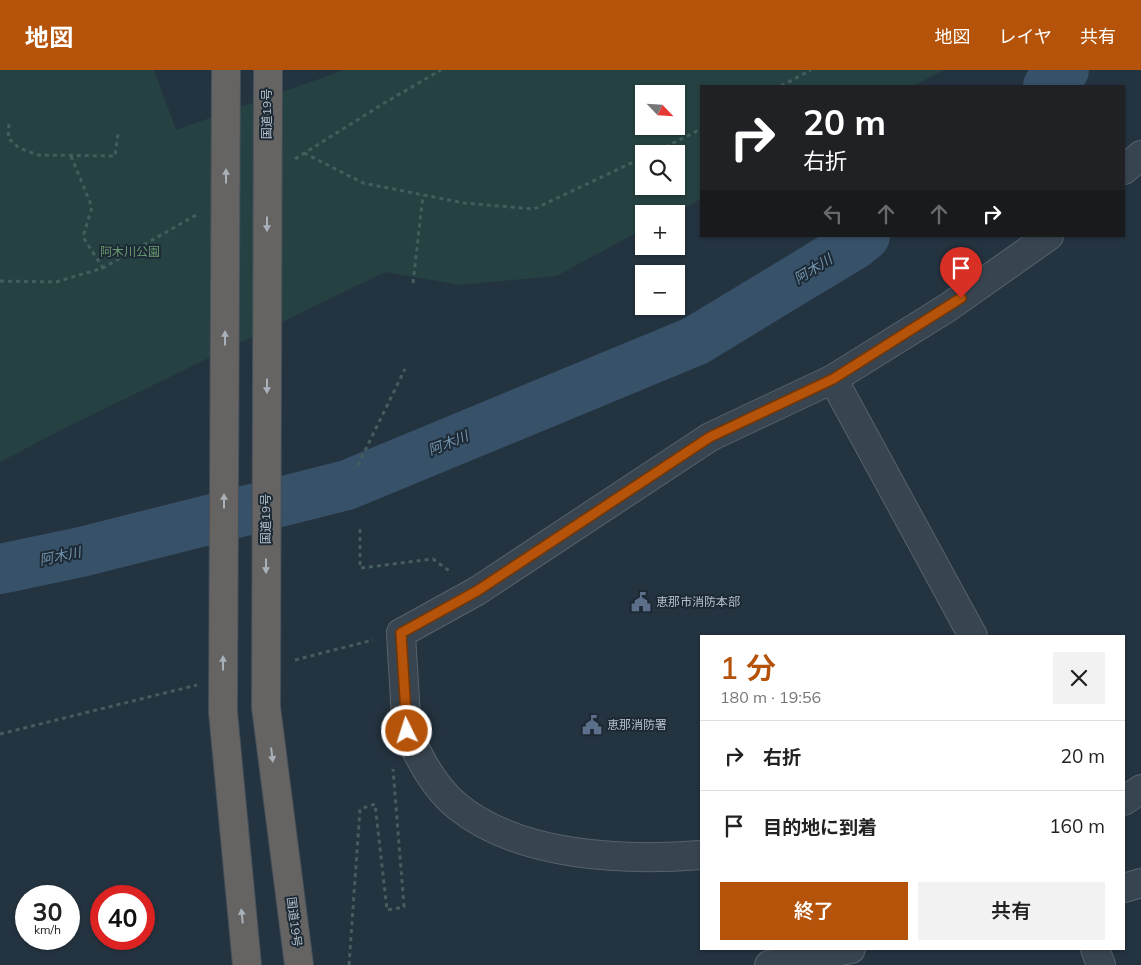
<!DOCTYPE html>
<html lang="ja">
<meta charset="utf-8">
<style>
body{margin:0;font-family:Mulish,"Noto Sans JP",sans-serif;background:#f2f2f2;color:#222;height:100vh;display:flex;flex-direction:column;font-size:19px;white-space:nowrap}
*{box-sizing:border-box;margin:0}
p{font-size:16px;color:#767676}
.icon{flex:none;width:28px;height:28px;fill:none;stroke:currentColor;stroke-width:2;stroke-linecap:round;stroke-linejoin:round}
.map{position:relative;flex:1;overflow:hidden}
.drawer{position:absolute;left:700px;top:565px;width:425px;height:315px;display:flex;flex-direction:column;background:#fff;border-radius:0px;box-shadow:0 1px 4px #0004}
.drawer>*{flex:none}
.guide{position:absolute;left:700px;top:15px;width:425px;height:152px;border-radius:0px;box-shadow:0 1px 4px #0004;background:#202124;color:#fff;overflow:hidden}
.needle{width:32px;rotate:115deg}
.controls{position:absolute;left:635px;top:15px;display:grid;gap:10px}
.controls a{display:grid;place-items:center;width:50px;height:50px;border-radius:0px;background:#fff;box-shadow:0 1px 4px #0004;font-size:25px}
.speed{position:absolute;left:15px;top:815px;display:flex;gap:10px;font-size:25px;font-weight:700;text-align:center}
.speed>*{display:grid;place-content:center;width:65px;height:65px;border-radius:50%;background:#fff;box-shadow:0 1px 4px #0004;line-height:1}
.speed small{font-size:12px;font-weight:400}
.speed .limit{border:8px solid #d22;background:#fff;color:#111}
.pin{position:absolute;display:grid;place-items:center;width:42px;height:42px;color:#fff;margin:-51px -21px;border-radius:50% 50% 50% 0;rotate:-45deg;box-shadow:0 0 5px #0007}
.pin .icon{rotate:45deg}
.me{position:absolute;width:55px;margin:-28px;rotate:356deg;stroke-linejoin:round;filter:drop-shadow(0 0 4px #0008)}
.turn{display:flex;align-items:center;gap:18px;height:105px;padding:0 20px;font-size:22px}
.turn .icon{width:65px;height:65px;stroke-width:2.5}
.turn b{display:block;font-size:35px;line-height:42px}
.lanes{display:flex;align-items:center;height:48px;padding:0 20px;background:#0003;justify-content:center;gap:25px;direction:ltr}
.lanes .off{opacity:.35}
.round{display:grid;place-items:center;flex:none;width:52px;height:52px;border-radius:0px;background:#f2f2f2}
.headline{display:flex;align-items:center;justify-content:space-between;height:85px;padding:0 20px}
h1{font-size:30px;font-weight:600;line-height:38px;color:#b45309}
.action{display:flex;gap:10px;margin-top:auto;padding:10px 20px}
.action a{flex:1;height:58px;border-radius:0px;background:#b45309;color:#fff;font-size:20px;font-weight:600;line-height:58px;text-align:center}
.action a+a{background:#f2f2f2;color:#222}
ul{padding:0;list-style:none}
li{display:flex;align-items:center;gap:15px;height:70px;padding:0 20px;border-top:1px solid #e0e0e0}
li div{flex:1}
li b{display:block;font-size:19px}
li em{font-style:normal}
header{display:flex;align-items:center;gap:30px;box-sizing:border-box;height:70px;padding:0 25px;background:#b45309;color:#fff}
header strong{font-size:24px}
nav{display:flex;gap:28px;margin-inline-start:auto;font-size:18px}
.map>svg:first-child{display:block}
.green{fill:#264141;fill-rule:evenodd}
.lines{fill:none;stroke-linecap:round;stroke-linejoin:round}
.river{stroke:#375168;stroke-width:50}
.minor-casing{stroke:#56626d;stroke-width:30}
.tertiary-casing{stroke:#56626d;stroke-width:30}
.trunk-casing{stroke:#434f5a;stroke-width:30}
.path{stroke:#445d5d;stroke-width:3;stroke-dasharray:4 4;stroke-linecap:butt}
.minor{stroke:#384550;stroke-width:28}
.tertiary{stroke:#384550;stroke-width:28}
.trunk{stroke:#666462;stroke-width:28}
.trunk-bridge-casing{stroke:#434f5a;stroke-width:30;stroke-linecap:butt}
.trunk-bridge{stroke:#666462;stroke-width:28}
.oneway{fill:#a8b1ba}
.route-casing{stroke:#753606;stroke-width:12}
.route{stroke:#b45309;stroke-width:9}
.labels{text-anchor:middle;stroke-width:4;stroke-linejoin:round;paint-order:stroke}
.street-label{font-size:12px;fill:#b4bfca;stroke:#1d2a35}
.park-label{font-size:12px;fill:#6a9c70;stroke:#1d2a35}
.poi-label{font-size:12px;fill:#b4bfca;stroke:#1d2a35;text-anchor:start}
.water-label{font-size:14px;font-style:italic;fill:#7394af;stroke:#1d2a35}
</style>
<header>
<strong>地図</strong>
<nav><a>地図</a><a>レイヤ</a><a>共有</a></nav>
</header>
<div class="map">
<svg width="1141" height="895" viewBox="0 0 1141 895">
<rect width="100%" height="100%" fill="#243340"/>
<path class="green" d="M 0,0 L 154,0 L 176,60 L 344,0 L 944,0 L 913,16 L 701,16 L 701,129 L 673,144 L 644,144 L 644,159 L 556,206 L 460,215 L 385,202 L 63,359 L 0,392 ZM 644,24 L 676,24 L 676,56 L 644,56 ZM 644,84 L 676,84 L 676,116 L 644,116 Z"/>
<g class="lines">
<path class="river" d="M 1048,16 L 1064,0
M 0,499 L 81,482 L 347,415 L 695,271 L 855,174 L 865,166"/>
<defs>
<path id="minor" d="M 1124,100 L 1141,85
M 833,309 L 973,566
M 401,563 L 477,521 L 710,367 L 833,309 L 947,238 L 1049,166
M 1124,731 L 1141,719
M 1124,818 L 1141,813
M 1095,879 L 1101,895"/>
<path id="tertiary" d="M 401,563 C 402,586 404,608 405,631 C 406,640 405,652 407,661 C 409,668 414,675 417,682 C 427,702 440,722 457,736 C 519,787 625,791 701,785
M 769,895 L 851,879"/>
<path id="trunk" d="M 266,637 L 299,895
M 223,642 L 247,895"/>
</defs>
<use href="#minor" class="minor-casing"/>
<use href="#tertiary" class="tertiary-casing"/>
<use href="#trunk" class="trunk-casing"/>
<path class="path" d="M 781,16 L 811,0
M 9,54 L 8,68 L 19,78 L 38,85 L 115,86 L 118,64
M 304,83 L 363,113 L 464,133 L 534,139 L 644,87
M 651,84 L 701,59
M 71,86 L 92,137 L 83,167 L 103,198
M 295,89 L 386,32 L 441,0
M 0,211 L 56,212 L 103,198 L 198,144
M 413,213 L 423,125
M 358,395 L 405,299
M 360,459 L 360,498 L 433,489 L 452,503
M 295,590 L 373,570
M 0,664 L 197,615
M 349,895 L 360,739 L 375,734 L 387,840 L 404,837 L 393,699"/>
<use href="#minor" class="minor"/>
<use href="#tertiary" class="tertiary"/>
<use href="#trunk" class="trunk"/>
<defs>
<path id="trunk-bridge" d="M 266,637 L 268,0
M 223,642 L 226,0"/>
</defs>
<use href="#trunk-bridge" class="trunk-bridge-casing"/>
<use href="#trunk-bridge" class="trunk-bridge"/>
</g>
<defs><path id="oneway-solid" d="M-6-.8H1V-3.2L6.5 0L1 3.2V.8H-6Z" transform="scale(1.25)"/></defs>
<g class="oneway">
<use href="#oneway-solid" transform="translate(226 106) rotate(-90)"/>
<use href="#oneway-solid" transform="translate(267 154) rotate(90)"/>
<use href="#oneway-solid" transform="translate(225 268) rotate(-90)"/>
<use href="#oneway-solid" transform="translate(267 316) rotate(90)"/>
<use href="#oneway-solid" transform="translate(224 431) rotate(-90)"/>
<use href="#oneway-solid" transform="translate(266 496) rotate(90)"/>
<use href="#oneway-solid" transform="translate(223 593) rotate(-90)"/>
<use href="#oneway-solid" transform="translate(272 685) rotate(83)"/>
<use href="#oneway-solid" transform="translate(242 846) rotate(-96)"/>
</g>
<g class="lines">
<defs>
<path id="route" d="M 407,661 L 401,563 L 477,521 L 710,367 L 833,309 L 961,228"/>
</defs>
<use href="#route" class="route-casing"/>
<use href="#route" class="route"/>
</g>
<defs>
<symbol id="civic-bare" viewBox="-9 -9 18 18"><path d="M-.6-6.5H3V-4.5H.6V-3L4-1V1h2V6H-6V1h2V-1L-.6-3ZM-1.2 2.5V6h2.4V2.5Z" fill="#5c6f8a" stroke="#1d2a35" stroke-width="2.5" paint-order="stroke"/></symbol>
</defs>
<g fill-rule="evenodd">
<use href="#civic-bare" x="627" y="518" width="28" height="28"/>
<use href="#civic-bare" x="578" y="641" width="28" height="28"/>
</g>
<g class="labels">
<g class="street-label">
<text transform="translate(267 44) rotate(-90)" y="4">国道19号</text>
<text transform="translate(266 449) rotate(-90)" y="4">国道19号</text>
<text transform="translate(294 852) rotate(83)" y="4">国道19号</text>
</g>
<g class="park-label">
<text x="130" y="186">阿木川公園</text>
</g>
<g class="poi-label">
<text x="656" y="536">恵那市消防本部</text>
<text x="607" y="659">恵那消防署</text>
</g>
<g class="water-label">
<text transform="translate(813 199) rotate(-32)" y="5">阿木川</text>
<text transform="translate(448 373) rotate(-22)" y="5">阿木川</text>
<text transform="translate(60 486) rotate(-12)" y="5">阿木川</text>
</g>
</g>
</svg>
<div class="controls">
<a><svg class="needle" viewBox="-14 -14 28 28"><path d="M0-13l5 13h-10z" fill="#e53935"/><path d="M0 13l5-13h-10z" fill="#767676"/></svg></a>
<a><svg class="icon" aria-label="search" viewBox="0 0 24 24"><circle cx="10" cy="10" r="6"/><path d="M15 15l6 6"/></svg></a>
<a>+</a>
<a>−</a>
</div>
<div class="speed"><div>30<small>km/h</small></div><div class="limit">40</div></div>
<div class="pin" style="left:961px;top:228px;background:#d93025"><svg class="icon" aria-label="arrive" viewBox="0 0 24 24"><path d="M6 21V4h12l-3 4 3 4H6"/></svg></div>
<svg class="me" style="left:407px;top:661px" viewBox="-20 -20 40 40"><circle r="17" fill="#b45309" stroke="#fff" stroke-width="3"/><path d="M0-11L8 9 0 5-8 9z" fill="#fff"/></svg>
<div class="guide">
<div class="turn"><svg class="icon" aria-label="right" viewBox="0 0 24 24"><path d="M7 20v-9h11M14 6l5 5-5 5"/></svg><div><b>20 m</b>右折</div></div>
<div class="lanes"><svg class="icon off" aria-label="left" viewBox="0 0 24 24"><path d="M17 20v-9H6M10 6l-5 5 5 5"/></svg><svg class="icon off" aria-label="ahead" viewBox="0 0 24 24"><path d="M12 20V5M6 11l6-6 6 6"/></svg><svg class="icon off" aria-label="ahead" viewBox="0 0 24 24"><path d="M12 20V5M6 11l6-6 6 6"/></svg><svg class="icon" aria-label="right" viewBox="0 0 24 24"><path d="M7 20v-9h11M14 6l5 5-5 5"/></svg></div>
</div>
<section class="drawer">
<div class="headline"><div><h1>1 分</h1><p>180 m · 19:56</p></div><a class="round"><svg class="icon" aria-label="close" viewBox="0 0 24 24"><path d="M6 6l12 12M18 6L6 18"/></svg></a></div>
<ul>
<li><svg class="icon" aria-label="right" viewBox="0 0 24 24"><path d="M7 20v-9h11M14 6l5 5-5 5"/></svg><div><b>右折</b></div><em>20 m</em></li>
<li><svg class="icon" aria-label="arrive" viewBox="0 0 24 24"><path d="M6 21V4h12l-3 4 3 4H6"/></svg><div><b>目的地に到着</b></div><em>160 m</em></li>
</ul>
<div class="action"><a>終了</a><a>共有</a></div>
</section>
</div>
